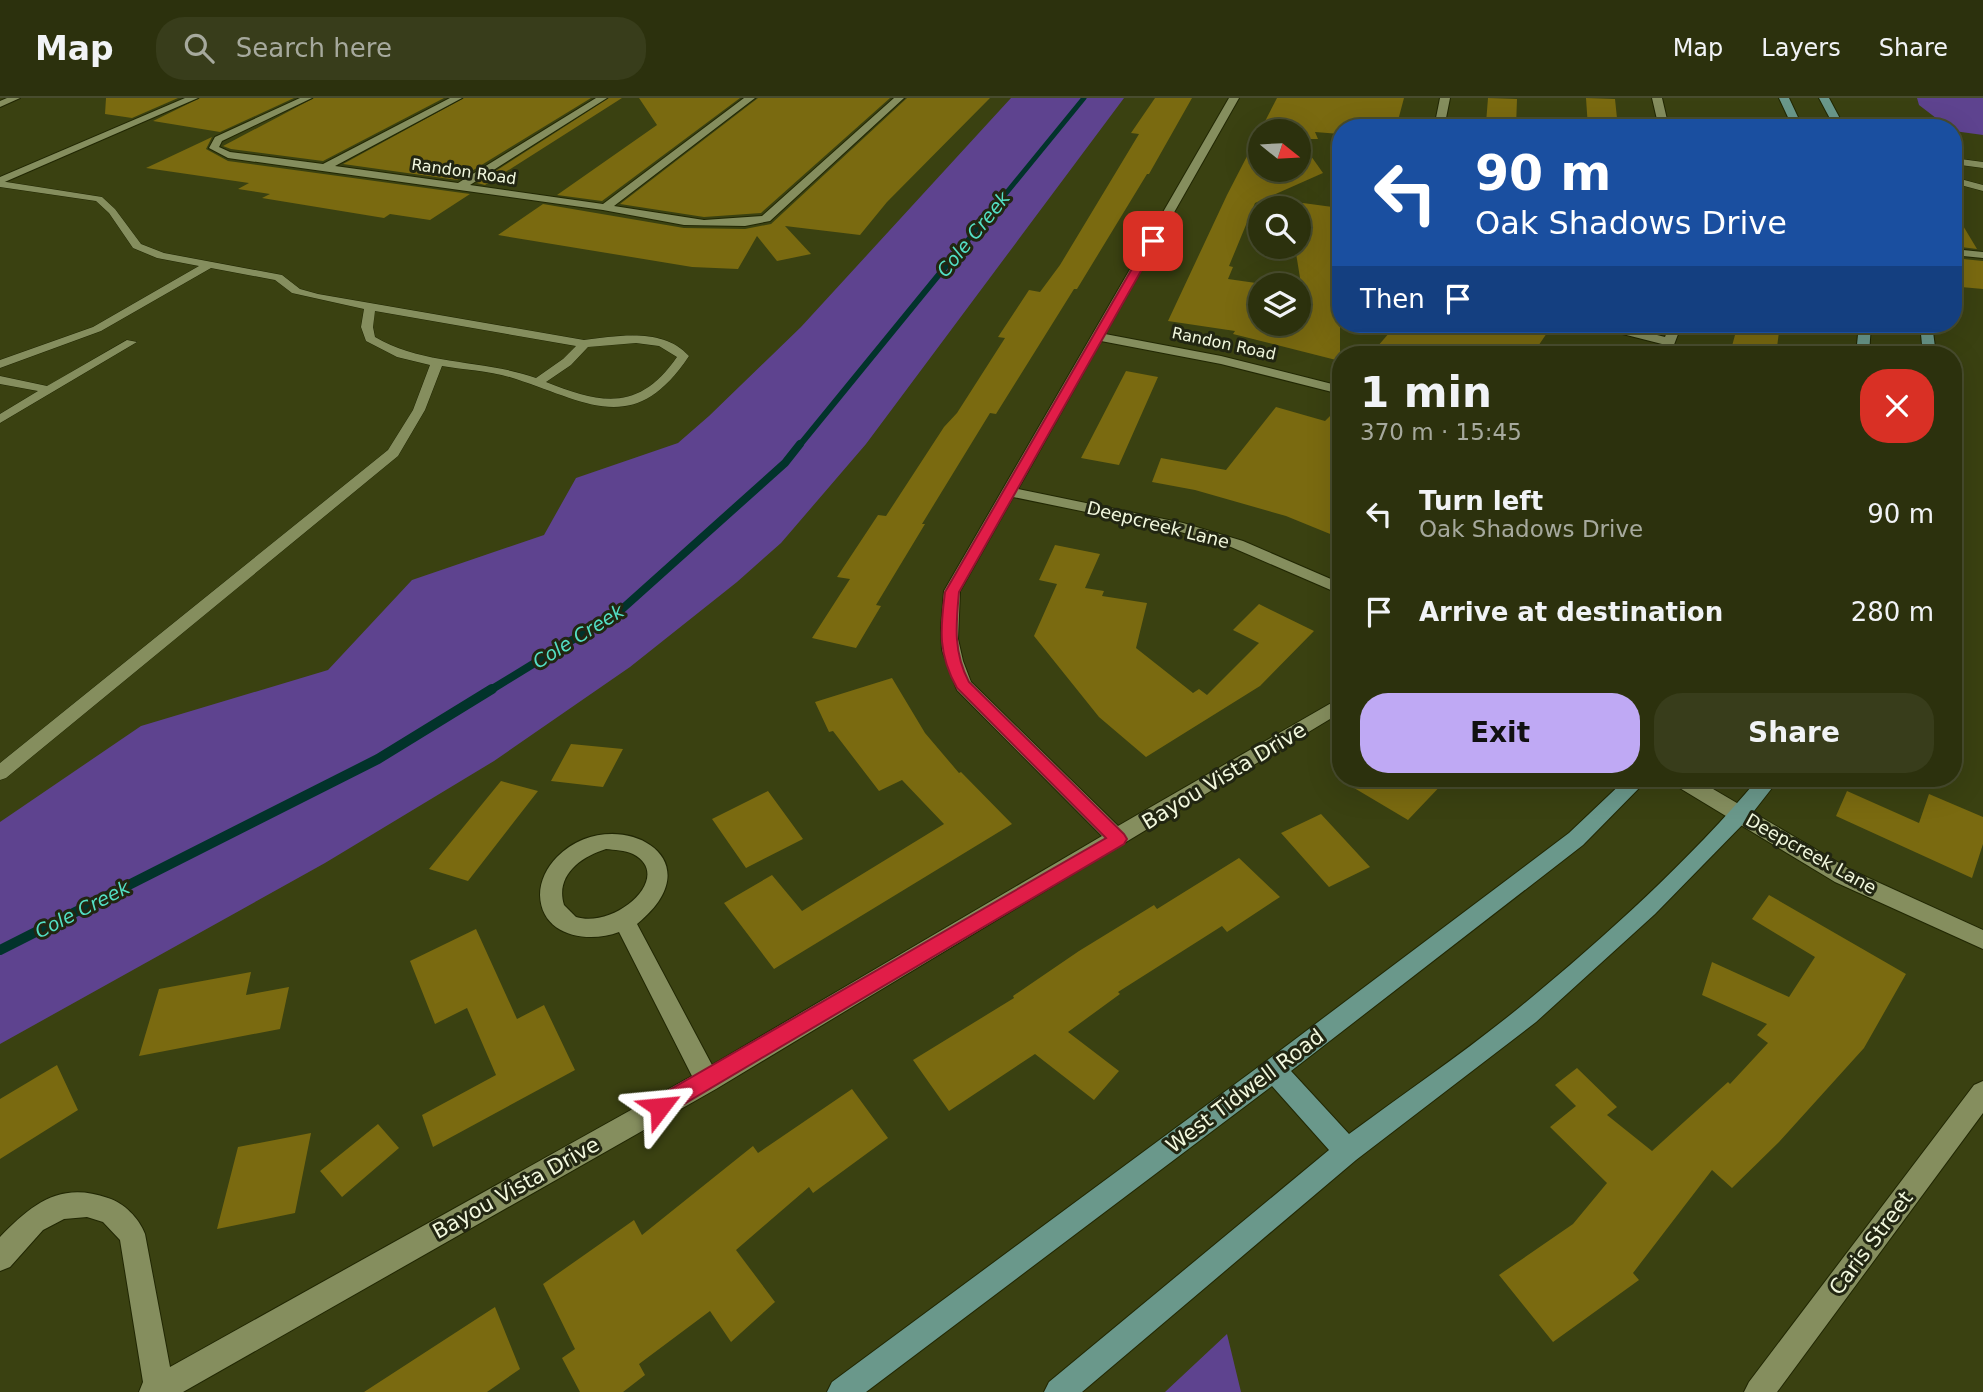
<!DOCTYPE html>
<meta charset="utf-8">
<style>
body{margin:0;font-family:"DejaVu Sans",sans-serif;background:#383d1b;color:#f1f3f6;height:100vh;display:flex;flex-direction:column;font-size:26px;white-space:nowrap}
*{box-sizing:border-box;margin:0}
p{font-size:23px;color:#a6a99d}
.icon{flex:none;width:38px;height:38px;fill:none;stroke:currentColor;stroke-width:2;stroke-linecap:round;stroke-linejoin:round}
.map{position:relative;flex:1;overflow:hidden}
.panel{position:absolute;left:1332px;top:248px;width:630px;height:441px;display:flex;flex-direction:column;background:#2c310d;border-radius:28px;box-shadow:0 7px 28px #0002,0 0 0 2px #484c2e}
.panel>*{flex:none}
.top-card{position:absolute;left:1332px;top:21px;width:630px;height:214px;border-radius:28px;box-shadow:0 7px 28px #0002,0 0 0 2px #484c2e;background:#1a4fa0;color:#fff;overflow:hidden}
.needle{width:46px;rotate:108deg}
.buttons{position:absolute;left:1248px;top:21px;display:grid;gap:14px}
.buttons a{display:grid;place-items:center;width:63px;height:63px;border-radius:50%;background:#2c310d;box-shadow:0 7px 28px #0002,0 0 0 2px #484c2e;font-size:35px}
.pin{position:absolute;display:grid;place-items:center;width:60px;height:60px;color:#fff;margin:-30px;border-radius:14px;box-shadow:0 4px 10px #0006}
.me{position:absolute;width:77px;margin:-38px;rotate:61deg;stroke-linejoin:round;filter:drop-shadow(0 0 5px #0008)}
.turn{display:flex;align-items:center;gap:24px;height:147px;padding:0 28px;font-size:32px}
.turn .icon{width:91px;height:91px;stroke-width:2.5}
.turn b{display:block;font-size:49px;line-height:60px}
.then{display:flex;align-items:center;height:66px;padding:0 28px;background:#0003;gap:14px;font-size:26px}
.round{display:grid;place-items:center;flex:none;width:74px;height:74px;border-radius:28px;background:#383d1b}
.summary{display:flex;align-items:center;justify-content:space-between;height:119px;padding:0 28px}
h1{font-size:42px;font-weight:800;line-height:52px}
.action{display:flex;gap:14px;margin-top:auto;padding:14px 28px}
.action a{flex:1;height:80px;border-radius:28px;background:#bfa9f4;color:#111;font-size:28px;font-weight:800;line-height:80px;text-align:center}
.action a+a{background:#383d1b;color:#f1f3f6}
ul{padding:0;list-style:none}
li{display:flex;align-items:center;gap:21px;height:98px;padding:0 28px}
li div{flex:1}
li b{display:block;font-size:26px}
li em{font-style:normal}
header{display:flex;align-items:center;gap:42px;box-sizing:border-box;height:98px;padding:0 35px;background:#2c310d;border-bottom:2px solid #484c2e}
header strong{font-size:33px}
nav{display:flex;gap:38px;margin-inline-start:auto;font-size:24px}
.search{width:490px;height:63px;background:#383d1b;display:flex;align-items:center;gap:18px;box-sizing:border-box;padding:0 24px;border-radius:28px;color:#a6a99d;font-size:26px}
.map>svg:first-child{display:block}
.green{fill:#5e438f}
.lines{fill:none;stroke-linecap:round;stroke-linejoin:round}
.stream-far3{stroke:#02332b;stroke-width:5}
.stream-far2{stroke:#02332b;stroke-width:6}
.stream-far1{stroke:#02332b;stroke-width:8}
.stream{stroke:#02332b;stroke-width:10}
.building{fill:#7a6a10;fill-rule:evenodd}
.service-casing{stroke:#212703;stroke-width:1}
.minor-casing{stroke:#212703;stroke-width:2}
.secondary-casing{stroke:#212703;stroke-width:2}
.service{fill:#858e5e;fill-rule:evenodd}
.minor{fill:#858e5e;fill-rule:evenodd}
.secondary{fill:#6a988b;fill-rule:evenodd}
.route{fill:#e11d48;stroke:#92132f;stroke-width:2}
.labels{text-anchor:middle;stroke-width:6;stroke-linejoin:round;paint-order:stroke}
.far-street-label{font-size:16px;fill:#f2f8de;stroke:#222612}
.street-label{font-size:18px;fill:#f2f8de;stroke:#222612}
.water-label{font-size:19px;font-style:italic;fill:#53dfc4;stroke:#222612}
.near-street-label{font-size:21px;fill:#f2f8de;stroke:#222612}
</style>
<header>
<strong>Map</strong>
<div class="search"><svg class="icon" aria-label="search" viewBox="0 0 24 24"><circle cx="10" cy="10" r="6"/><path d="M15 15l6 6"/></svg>Search here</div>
<nav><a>Map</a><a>Layers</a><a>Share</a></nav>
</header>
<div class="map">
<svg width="1983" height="1294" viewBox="0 0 1983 1294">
<rect width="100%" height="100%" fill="#3a4111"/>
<path class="green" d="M 1011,0 L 1124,0 L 866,346 L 781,445 L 737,484 L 630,569 L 494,663 L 325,765 L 0,946 L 0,724 L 141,628 L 328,572 L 412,482 L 544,437 L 576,380 L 678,345 L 709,318 L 801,229 Z
M 1917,0 L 1983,0 L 1983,37 L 1954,33 L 1953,30 L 1949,30 L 1919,7 Z
M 1227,1236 L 1241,1294 L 1165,1294 Z"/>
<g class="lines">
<path class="stream-far3" d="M 958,154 L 1084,0"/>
<path class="stream-far2" d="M 799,348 L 959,152"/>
<path class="stream-far1" d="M 489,593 L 621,512 L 785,365 L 800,346"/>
<path class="stream" d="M 0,852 L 378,661 L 492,591"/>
</g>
<path class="building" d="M 106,0 L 178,0 L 132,20 L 105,16 Z
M 200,0 L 294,0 L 220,34 L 153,23 Z
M 314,0 L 444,0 L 323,63 L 231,51 L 223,48 Z
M 464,0 L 591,0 L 457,82 L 343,66 Z
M 609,0 L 622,0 L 485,87 L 477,85 Z
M 639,0 L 740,0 L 602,103 L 557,97 L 657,27 Z
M 758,0 L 890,0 L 761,115 L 704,119 L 620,106 Z
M 907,0 L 990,0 L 887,104 L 860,137 L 785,128 L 811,156 L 777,163 L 757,138 L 738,171 L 692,169 L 498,137 L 543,106 L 684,130 L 745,131 L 771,126 Z
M 1155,0 L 1192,0 L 1149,76 L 1147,76 L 1077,191 L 1074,191 L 996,316 L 990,315 L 922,426 L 925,426 L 876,507 L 881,508 L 856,550 L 812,540 L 850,481 L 837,479 L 878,417 L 886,418 L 944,329 L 957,315 L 1005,240 L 998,239 L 1029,192 L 1040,194 L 1060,167 L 1139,36 L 1131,35 Z
M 1277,0 L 1404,0 L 1396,30 L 1340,30 L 1340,36 L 1315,34 L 1318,41 L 1299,41 L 1323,75 L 1255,105 L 1229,168 L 1233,169 L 1228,181 L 1270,187 L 1260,187 L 1260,226 L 1298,226 L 1298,191 L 1302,192 L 1295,149 L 1298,149 L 1298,110 L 1289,110 L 1288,103 L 1340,110 L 1340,263 L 1233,236 L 1235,233 L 1168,223 L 1227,97 ZM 1260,33 L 1298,33 L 1298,72 L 1260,72 Z
M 1488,0 L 1517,1 L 1516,29 L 1486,25 Z
M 1586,0 L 1615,1 L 1618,30 L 1588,30 Z
M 212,39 L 206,51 L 228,63 L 470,96 L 430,122 L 390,116 L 384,120 L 262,100 L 270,96 L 238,91 L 249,85 L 146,70 Z
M 1953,111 L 1977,151 L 1953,148 Z
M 1953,160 L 1983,163 L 1983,191 L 1961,189 L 1953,173 Z
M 1397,226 L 1513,226 L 1547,235 L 1532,257 L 1370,257 Z
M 1738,226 L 1780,226 L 1776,257 L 1732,248 Z
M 1126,273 L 1158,279 L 1119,367 L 1081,360 Z
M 1340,308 L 1340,440 L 1286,418 L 1195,392 L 1152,384 L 1161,360 L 1226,372 L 1276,309 L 1325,323 Z
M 1055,447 L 1100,456 L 1085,490 L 1104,493 L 1102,498 L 1147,505 L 1136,550 L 1193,595 L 1199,591 L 1207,597 L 1259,545 L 1233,532 L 1259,506 L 1314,533 L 1260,588 L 1146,659 L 1099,619 L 1034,538 L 1057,486 L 1039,482 Z
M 892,580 L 925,635 L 959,675 L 961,674 L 1012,726 L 774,871 L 724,805 L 772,777 L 802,813 L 944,726 L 902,682 L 879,693 L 833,633 L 829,634 L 815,604 Z
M 571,646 L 623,651 L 603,689 L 551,683 Z
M 1339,681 L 1447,681 L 1408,722 Z
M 501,683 L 538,693 L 468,783 L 429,771 Z
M 768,693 L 803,741 L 746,770 L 712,721 Z
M 1847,693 L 1919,725 L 1929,696 L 1983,719 L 1983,746 L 1972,780 L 1836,718 Z
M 1321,716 L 1370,769 L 1329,789 L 1281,735 Z
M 1239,760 L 1280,799 L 1227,834 L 1222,828 L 1118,894 L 1120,896 L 1068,934 L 1119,973 L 1094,1002 L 1035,956 L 949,1013 L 913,962 L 1014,900 L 1013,898 L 1079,853 L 1154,807 L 1157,811 Z
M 1769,797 L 1906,876 L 1864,950 L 1779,1044 L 1732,1090 L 1712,1072 L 1633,1175 L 1639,1182 L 1553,1244 L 1499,1177 L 1573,1126 L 1607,1085 L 1550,1029 L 1576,1008 L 1555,987 L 1577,970 L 1617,1009 L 1607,1017 L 1652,1053 L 1728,984 L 1730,986 L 1768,945 L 1757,937 L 1767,926 L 1702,897 L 1712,864 L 1789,899 L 1815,859 L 1752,821 Z
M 476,831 L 517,921 L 544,907 L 575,972 L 433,1049 L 422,1017 L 496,977 L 467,910 L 435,926 L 410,863 Z
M 251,874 L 246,897 L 289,889 L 280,931 L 139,958 L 159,891 Z
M 57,967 L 78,1012 L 0,1061 L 0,1001 Z
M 852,991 L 888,1040 L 813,1095 L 809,1089 L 736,1152 L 775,1204 L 731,1244 L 710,1213 L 639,1266 L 645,1277 L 623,1294 L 580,1294 L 562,1260 L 575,1251 L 543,1186 L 634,1122 L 642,1137 L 753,1048 L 758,1055 Z
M 378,1026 L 399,1050 L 342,1099 L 320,1073 Z
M 311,1035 L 295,1115 L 217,1131 L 238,1049 Z
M 495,1209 L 520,1271 L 487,1294 L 364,1294 Z"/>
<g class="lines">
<defs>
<path id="service" d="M 1953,60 L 1983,64 L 1983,70 L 1953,66 Z
M 1953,79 L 1983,87 L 1983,93 L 1953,85 Z
M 0,83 L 102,99 L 115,111 L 141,146 L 164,155 L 282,177 L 300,191 L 318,196 L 584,242 C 618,238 663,229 689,258 C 635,339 589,305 516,281 C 492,273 466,272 442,268 L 425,312 L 398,358 L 6,680 L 0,682 L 0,665 L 388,352 L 413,312 L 430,267 L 397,259 L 366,243 L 361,229 L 364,211 L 292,195 L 275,182 L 211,170 L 101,233 L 0,270 L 0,262 L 93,229 L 199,168 L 157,160 L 133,150 L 109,115 L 96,103 L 0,89 ZM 375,213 L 576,248 L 563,261 L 536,280 C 483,261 424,268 375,239 L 373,229 ZM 636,245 L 659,248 L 677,259 C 639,314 601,306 546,284 L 571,267 L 588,249 Z
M 127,242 L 137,244 L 0,325 L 0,316 L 38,293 L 0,286 L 0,278 L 47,288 Z"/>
<path id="minor" d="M 7,0 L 20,0 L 0,9 L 0,3 Z
M 185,0 L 198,0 L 0,86 L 0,79 Z
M 300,0 L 312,0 L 222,43 L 219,49 L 230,54 L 323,66 L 450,0 L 462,0 L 335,68 L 458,85 L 596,0 L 607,0 L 470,87 L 603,106 L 744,0 L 755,0 L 614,108 L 704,122 L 762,118 L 894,0 L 904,0 L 770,123 L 745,128 L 684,127 L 603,112 L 228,60 L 209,50 L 215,39 Z
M 1229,0 L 1239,0 L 1105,236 L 1221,258 L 1340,288 L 1340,296 L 1221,266 L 1101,243 L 1018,391 L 1183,425 L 1243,443 L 1340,485 L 1340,496 L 1231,449 L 1174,432 L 1013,399 L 960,493 L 958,541 L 963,563 L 971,584 L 1118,728 L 1340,600 L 1340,615 L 716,991 L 183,1294 L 139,1294 L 143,1284 L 120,1142 L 103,1124 L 87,1119 L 64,1121 L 43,1132 L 10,1169 L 0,1173 L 0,1139 C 32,1106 60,1083 108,1100 C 124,1105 139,1120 145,1136 L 170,1269 L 692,978 L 619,834 C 588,846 541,838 540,797 C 540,783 547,769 557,759 C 611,703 721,758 637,826 L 712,967 L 1102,738 L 957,592 L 942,552 L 941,530 L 944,493 ZM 606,751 C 614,752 625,752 633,756 C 675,778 616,831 576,819 L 564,807 C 555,778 580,759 606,751 Z
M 1440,0 L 1450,0 L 1444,30 L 1434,30 Z
M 1652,0 L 1662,0 L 1669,30 L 1659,30 Z
M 1953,151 L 1983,154 L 1983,160 L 1953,157 Z
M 1593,226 L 1613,226 L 1665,239 L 1670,226 L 1682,226 L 1670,257 L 1658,257 L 1662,246 L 1595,229 Z
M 1670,681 L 1696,681 L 1851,772 L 1983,832 L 1983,851 L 1835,784 L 1673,686 Z
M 1983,983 L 1983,1015 L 1777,1294 L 1744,1294 L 1749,1284 L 1974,987 Z"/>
<path id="secondary" d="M 1779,0 L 1789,0 L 1803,30 L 1793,30 Z
M 1819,0 L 1829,0 L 1845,30 L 1835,30 Z
M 1859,226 L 1871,226 L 1869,257 L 1856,257 Z
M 1920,226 L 1932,226 L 1936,257 L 1923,257 Z
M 1626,681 L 1648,681 L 1583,747 L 1291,973 L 1349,1036 C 1406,994 1465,954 1520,909 C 1603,841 1689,763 1758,681 L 1779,681 L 1747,722 L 1655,816 L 1536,924 L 1356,1062 L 1082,1294 L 1044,1294 L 1049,1284 L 1329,1052 L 1272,988 L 866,1294 L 827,1294 L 832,1284 L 1265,964 L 1569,735 Z"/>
</defs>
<use href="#service" class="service-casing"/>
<use href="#minor" class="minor-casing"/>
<use href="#secondary" class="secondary-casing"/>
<use href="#service" class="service"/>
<use href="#minor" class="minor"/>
<use href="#secondary" class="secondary"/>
</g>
<path class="route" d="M 1153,140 L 1158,143 L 959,494 C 956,526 953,554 969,584 L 1124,736 L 1127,741 L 1124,746 L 667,1016 L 660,1019 L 652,1016 L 649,1009 L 652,1002 L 1106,740 L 957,590 C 938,556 940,532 945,494 L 1148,143 Z"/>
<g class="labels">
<g class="far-street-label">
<text transform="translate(464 73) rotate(8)" y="6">Randon Road</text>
<text transform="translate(1224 245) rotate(12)" y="6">Randon Road</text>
</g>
<g class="street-label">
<text transform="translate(1158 427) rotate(14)" y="6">Deepcreek Lane</text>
<text transform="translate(1811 756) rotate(29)" y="6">Deepcreek Lane</text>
</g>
<g class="water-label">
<text transform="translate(973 136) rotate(-51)" y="7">Cole Creek</text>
<text transform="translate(578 538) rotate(-32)" y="7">Cole Creek</text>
<text transform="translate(82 811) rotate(-27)" y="7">Cole Creek</text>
</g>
<g class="near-street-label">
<text transform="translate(1224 678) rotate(-31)" y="7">Bayou Vista Drive</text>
<text transform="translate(1245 993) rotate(-37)" y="7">West Tidwell Road</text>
<text transform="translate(516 1090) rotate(-29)" y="7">Bayou Vista Drive</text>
<text transform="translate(1871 1145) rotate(-53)" y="7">Caris Street</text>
</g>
</g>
</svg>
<div class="buttons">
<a><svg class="needle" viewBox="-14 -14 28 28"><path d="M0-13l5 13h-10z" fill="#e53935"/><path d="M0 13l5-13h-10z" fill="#a6a99d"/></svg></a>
<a><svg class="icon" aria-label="search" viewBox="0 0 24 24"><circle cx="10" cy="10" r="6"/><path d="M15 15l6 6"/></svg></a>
<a><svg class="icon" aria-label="layers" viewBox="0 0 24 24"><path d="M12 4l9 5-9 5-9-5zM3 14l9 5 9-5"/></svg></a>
</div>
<div class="pin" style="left:1153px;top:143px;background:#d93025"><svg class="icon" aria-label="arrive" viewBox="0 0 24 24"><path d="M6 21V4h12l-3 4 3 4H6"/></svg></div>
<svg class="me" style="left:660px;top:1009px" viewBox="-20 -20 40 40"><path d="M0-17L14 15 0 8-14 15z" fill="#e11d48" stroke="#fff" stroke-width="4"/></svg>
<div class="top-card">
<div class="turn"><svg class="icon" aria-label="left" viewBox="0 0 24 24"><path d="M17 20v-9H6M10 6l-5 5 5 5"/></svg><div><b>90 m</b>Oak Shadows Drive</div></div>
<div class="then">Then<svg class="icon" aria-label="arrive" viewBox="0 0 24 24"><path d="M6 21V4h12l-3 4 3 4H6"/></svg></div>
</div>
<section class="panel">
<div class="summary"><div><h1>1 min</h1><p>370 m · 15:45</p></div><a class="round" style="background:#d93025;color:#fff"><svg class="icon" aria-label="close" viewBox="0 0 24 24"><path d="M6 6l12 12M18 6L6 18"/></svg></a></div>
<ul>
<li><svg class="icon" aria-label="left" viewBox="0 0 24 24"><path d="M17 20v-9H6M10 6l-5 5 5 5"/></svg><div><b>Turn left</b><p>Oak Shadows Drive</p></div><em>90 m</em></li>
<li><svg class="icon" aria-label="arrive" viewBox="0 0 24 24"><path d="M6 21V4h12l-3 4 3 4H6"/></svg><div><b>Arrive at destination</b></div><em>280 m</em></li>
</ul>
<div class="action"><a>Exit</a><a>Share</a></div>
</section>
</div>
